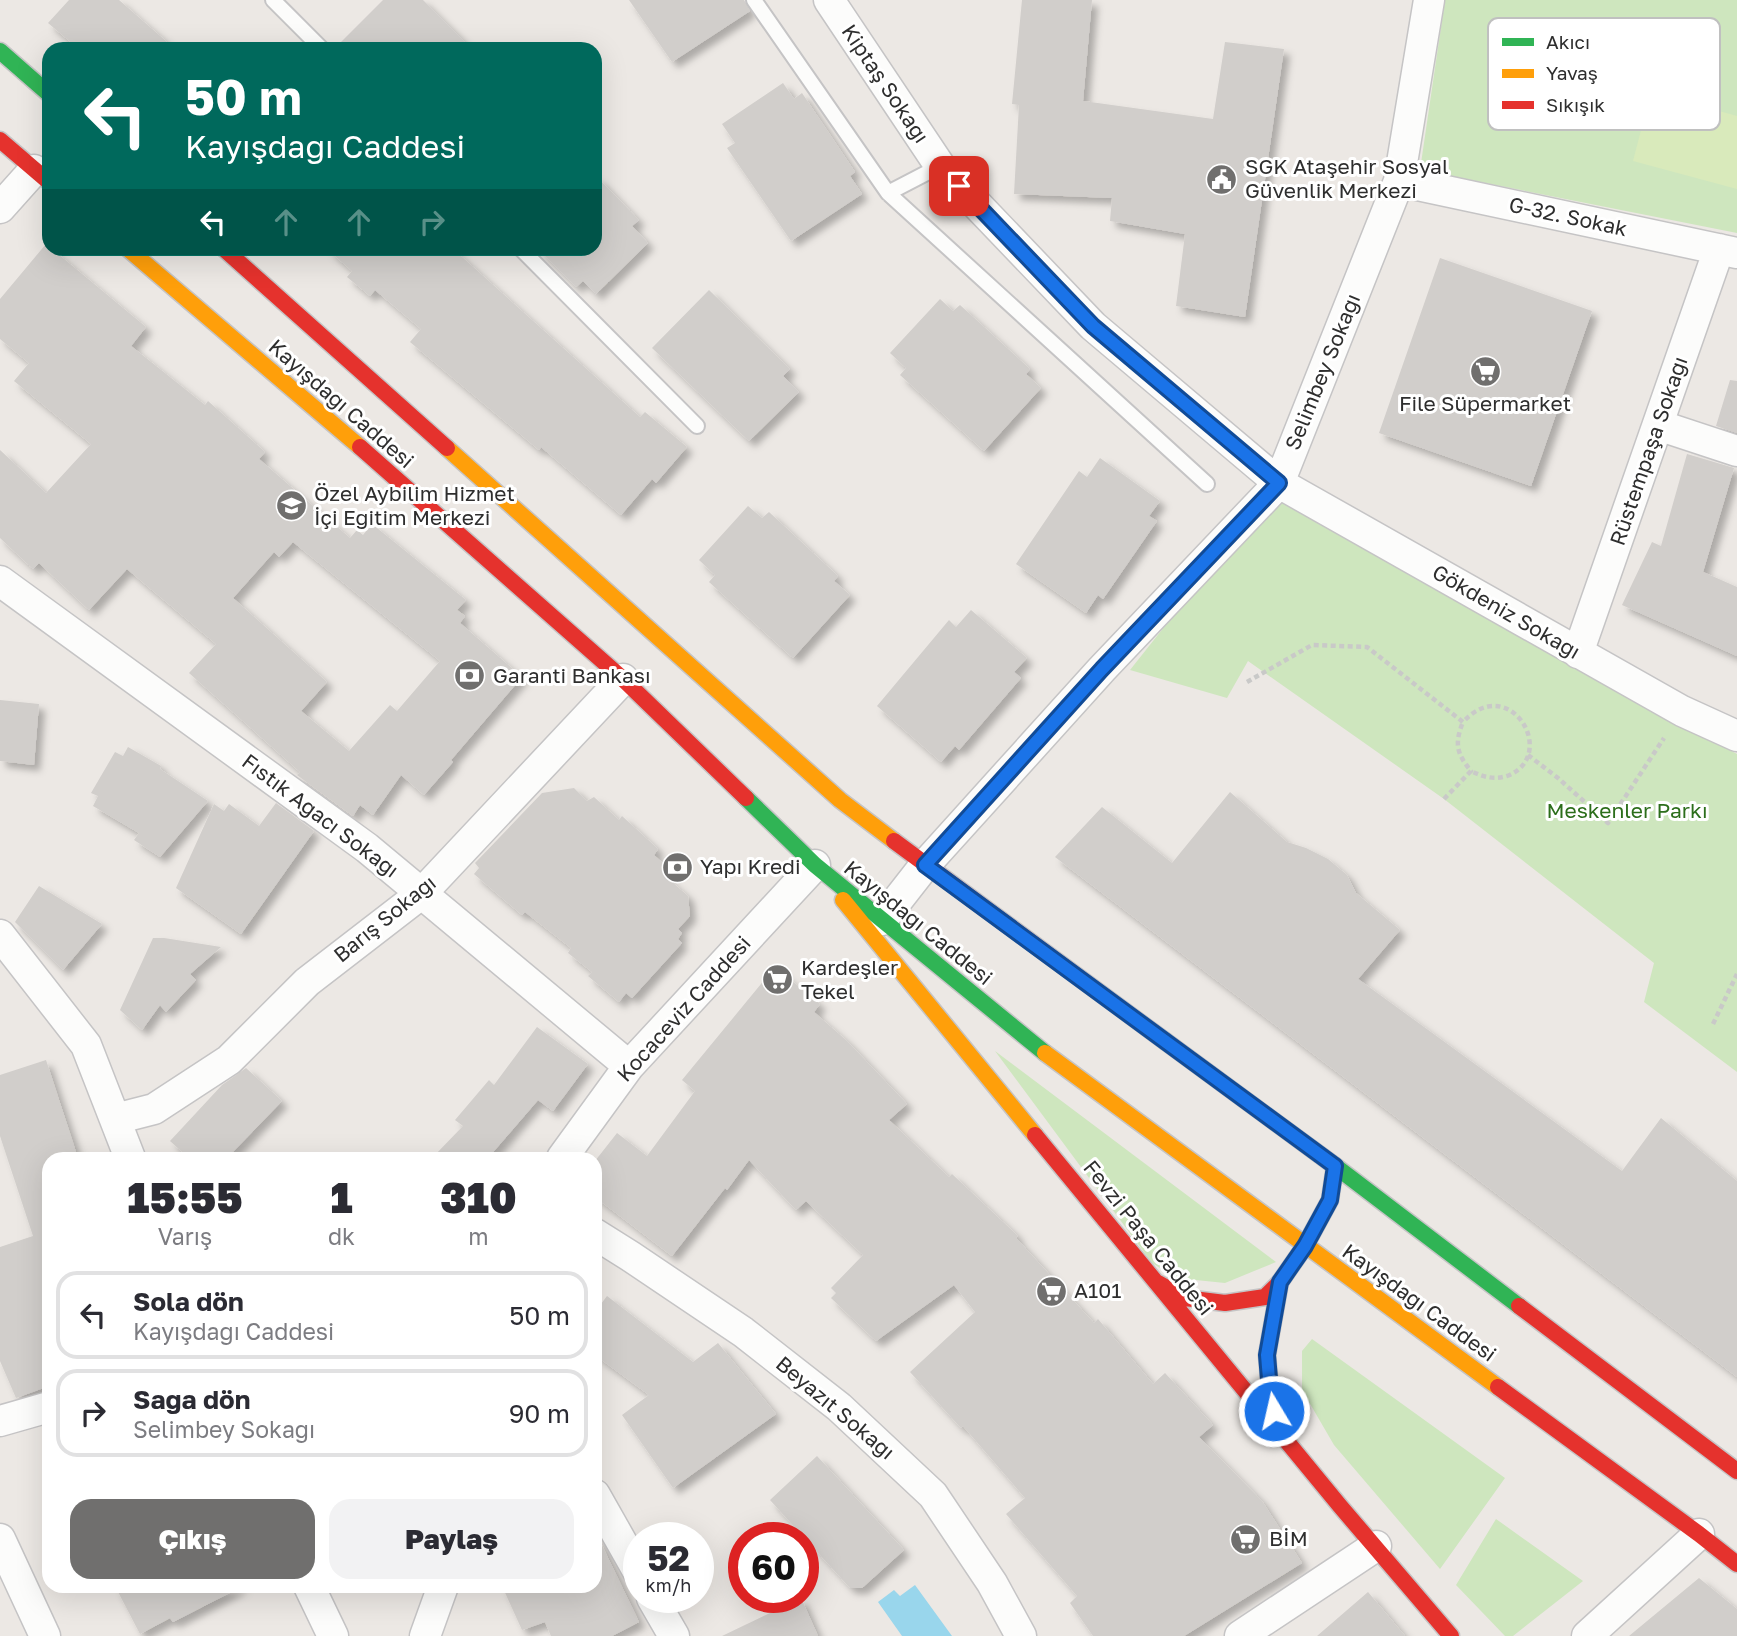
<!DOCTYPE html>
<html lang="tr">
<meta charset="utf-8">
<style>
body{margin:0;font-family:"Golos Text",sans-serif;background:#f2f2f3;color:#2b2b33;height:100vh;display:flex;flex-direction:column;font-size:26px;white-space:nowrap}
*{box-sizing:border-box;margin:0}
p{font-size:23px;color:#7c7c81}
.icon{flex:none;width:38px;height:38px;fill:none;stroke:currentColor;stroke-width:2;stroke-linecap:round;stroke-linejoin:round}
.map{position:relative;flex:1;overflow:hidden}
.sheet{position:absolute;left:42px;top:1152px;width:560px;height:441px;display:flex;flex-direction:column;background:#fff;border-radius:21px;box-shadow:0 7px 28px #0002}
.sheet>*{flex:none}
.guide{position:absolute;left:42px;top:42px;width:560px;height:214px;border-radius:21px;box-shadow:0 7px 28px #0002;background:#00695c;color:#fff;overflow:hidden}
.speed{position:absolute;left:623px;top:1522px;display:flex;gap:14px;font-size:35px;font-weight:700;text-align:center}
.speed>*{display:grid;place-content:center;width:91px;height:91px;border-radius:50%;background:#fff;box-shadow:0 7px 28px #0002;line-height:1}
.speed small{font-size:18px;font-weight:400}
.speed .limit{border:10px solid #d22;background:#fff;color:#111}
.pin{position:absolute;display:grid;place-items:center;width:60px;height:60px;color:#fff;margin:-30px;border-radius:14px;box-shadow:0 4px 10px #0006}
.me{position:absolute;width:77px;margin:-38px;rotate:351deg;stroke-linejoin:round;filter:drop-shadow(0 0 5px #0008)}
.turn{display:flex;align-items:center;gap:24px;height:147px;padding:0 28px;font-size:32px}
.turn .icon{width:91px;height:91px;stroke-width:2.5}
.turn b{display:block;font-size:49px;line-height:60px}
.lanes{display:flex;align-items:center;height:66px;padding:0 28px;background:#0003;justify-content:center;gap:35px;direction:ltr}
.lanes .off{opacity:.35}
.eta{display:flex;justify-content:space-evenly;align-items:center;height:119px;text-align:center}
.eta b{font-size:42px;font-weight:800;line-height:49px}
.action{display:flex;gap:14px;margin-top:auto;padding:14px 28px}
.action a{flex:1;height:80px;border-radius:21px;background:#706f6e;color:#fff;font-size:28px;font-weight:800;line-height:80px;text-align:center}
.action a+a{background:#f2f2f3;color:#2b2b33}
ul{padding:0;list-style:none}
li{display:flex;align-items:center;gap:21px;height:88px;margin:0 14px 10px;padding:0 14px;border:4px solid #e1e1e2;border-radius:21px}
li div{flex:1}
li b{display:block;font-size:26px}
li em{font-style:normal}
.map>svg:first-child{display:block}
.green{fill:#cee6be}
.pitch{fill:#d9eabb}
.water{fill:#99d6ec}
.building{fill:#d1cecb;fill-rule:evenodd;filter:url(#shadow)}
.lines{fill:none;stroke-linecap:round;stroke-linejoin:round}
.lane-casing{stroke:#c5c4c5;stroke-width:18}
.street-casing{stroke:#c5c4c5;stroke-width:33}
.fast-casing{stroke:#c5c4c5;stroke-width:19}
.slow-casing{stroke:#c5c4c5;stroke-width:19}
.jam-casing{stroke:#c5c4c5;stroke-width:19}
.path{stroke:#c9c9c8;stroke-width:4.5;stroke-dasharray:5 3.5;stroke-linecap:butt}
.lane{stroke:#fcfcfb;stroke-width:14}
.street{stroke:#fcfcfb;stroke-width:30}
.fast{stroke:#30b455;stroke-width:16}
.slow{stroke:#ff9f0a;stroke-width:16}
.jam{stroke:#e5322d;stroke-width:16}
.route-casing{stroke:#114b97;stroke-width:18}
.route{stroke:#1a73e8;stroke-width:12}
.labels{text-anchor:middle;stroke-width:6;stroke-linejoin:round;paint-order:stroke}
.street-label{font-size:21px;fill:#2e2e2e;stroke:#fff}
.poi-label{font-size:21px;fill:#2e2e2e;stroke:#fff;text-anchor:start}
.park-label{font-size:21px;fill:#2c6e1b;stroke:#fff}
.key{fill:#fff;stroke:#c0c0c0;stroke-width:2}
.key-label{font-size:19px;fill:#2e2e2e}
</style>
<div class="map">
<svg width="1737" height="1636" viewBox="0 0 1737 1636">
<defs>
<filter id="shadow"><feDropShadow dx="6" dy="6" stdDeviation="3.5" flood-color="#0004"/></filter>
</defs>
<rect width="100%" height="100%" fill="#ece8e4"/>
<path class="green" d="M 1445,0 L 1737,0 L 1737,233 L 1420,170 Z
M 1269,495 L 1737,754 L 1737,1072 L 1644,1002 L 1654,963 L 1444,799 L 1248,661 L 1227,698 L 1130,670 Z
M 995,1051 L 1276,1262 L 1225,1283 L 1176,1278 L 1152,1263 Z
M 1312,1339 L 1505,1478 L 1440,1569 L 1334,1445 L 1302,1390 L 1302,1351 Z
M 1496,1519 L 1583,1581 L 1513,1636 L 1505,1636 L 1456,1585 Z"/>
<path class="pitch" d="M 1651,92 L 1737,116 L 1737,189 L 1633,161 Z"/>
<path class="water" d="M 915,1585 L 952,1636 L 902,1636 L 878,1602 L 894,1590 L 900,1596 Z"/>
<path class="building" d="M 69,0 L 119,0 L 175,49 L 79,49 L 48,23 Z
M 383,0 L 423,0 L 472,49 L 334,49 Z
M 629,0 L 744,0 L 750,11 L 672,62 Z
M 1022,0 L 1092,0 L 1083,101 L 1213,119 L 1225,42 L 1284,49 L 1245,317 L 1176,306 L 1185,234 L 1110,221 L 1112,198 L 1014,194 L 1019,105 L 1012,104 Z
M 783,83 L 794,99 L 802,93 L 855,172 L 850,176 L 862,194 L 791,241 L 727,148 L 735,143 L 722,124 Z
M 595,175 L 639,220 L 632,226 L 648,243 L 595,295 L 595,293 L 583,281 L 576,287 L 537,248 L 595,248 Z
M 46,244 L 146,327 L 131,346 L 205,405 L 208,401 L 265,452 L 259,459 L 350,538 L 357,530 L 363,535 L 372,524 L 466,600 L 457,610 L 465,616 L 460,623 L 522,677 L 451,760 L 453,762 L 424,795 L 401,775 L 373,815 L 360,805 L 353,816 L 297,775 L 300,772 L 189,673 L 216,644 L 127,569 L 89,610 L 39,563 L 33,569 L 0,538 L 0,450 L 46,493 L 91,444 L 14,381 L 29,363 L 0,339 L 0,299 ZM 293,542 L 440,661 L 397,711 L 390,705 L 349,751 L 301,711 L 327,682 L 233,598 L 274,552 L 279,557 Z
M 326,248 L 452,248 L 640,417 L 645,412 L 687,447 L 656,483 L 652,479 L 621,515 L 541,447 L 539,450 L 410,342 L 421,329 L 375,290 L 370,296 L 347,277 L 352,271 Z
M 1440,258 L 1592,311 L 1531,486 L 1379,433 Z
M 709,290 L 790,369 L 783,376 L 799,392 L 749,441 L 652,348 Z
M 940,299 L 953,311 L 960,305 L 1030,369 L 1026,374 L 1041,388 L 984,451 L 900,375 L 906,368 L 890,353 Z
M 1730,380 L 1737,381 L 1737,433 L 1716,426 Z
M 1687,454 L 1734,468 L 1703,572 L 1737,587 L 1737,656 L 1622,605 L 1652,542 L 1661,546 Z
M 1100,458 L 1160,501 L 1149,516 L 1157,521 L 1103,599 L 1098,595 L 1086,613 L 1016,564 L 1079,471 L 1087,477 Z
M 748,506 L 762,518 L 769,512 L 838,576 L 834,581 L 850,595 L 793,658 L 709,582 L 715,575 L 699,560 Z
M 971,610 L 1027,658 L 1014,672 L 1021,678 L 959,750 L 955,746 L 941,762 L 877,706 L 949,620 L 956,627 Z
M 0,700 L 39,704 L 34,765 L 0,761 Z
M 128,747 L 161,766 L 160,769 L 208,801 L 160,857 L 134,840 L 139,833 L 93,806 L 98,796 L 91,793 L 115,752 L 123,756 Z
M 574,788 L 587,801 L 594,797 L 619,820 L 622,816 L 658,849 L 654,855 L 670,870 L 665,876 L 688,896 L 690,916 L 678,929 L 682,933 L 678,939 L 682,943 L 632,998 L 626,993 L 619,1002 L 588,976 L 592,972 L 568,953 L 571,948 L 525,912 L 522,915 L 474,874 L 479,868 L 475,863 L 542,793 Z
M 1230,792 L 1287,842 L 1306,848 L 1328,859 L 1347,875 L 1356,893 L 1400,930 L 1358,979 L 1622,1171 L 1661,1118 L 1737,1181 L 1737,1377 L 1055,857 L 1102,807 L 1172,863 Z
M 276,803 L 314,831 L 241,934 L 176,888 L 214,804 L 224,811 L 229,804 L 259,826 Z
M 39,886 L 102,924 L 63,970 L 15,922 Z
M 153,938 L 164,938 L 221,947 L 190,974 L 196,980 L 166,1012 L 160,1005 L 142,1030 L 120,1010 Z
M 775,967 L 820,1004 L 814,1012 L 847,1041 L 907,1104 L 889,1120 L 949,1177 L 952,1174 L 1018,1236 L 1016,1238 L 1094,1323 L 1098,1319 L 1153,1384 L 1165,1373 L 1213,1425 L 1199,1437 L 1262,1501 L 1302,1563 L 1184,1636 L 1093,1636 L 1070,1603 L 1077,1596 L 1006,1514 L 1025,1498 L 963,1426 L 961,1428 L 910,1372 L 975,1312 L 954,1285 L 876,1341 L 831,1298 L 836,1293 L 831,1288 L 863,1255 L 806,1201 L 796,1210 L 749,1160 L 727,1190 L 725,1188 L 672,1256 L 595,1197 L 595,1161 L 617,1133 L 647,1156 L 695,1091 L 682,1080 Z
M 537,1027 L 588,1064 L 553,1111 L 538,1100 L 488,1158 L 432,1158 L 463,1126 L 455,1120 L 489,1080 L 494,1085 Z
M 46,1060 L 78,1158 L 49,1158 L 49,1386 L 16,1398 L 0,1361 L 0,1247 L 33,1236 L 0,1136 L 0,1075 Z
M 246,1068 L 282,1101 L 227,1158 L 189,1158 L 170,1141 L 222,1085 Z
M 607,1296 L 693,1362 L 718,1343 L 776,1414 L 673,1488 L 622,1415 L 649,1395 L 595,1355 L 595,1312 Z
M 817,1456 L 904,1550 L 862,1588 L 850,1588 L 770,1500 Z
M 595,1531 L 639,1622 L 612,1636 L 551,1636 L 545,1622 L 522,1630 L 502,1586 L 595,1586 Z
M 1699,1578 L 1737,1609 L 1737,1636 L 1629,1636 Z
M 115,1586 L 243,1586 L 173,1622 L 170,1618 L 140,1634 Z
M 1368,1592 L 1405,1636 L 1317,1636 Z
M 801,1598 L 818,1636 L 722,1636 Z"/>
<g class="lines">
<defs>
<path id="lane" d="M 273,0 L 322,49
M 754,0 L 888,193 L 1207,484
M 888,193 L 940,166
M 520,248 L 697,426"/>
<path id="street" d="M 829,0 L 940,166 L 1093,326 L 1279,483 L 1682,711 L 1737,736
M 1399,181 L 1737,253
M 0,208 L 34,170
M 1658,425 L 1737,451
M 0,581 L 367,848 L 629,1066
M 1578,653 L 1719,249
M 882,920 L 925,865 L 1102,669 L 1279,483 L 1399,181 L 1429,0
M 0,935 L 86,1045 L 130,1158
M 115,1119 L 154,1109 L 229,1060 L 307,982 L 421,894 L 623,679
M 562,1158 L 629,1066 L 815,865
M 595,1234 L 630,1256 L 743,1332 L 839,1407 L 933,1495 L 992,1583 L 1021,1636
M 0,1421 L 49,1407
M 595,1495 L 639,1573
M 0,1539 L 45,1636
M 309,1586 L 333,1636
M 652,1598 L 674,1636
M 425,1636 L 443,1586
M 1240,1636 L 1376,1546
M 1587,1636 L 1699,1534"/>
<path id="fast" d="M 0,51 L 49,94
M 746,798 L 815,865 L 1045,1053
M 1165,1041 L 1335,1166 L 1519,1306"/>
<path id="slow" d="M 127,248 L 360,447
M 447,448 L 840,800 L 894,841
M 843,900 L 1035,1135
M 1045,1053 L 1498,1387
M 1279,1431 L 1270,1391 L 1267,1355 L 1280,1282 L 1305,1246 L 1330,1200 L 1335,1166"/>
<path id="jam" d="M 0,140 L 49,182
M 223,248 L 447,448
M 360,447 L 623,679 L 746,798
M 894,841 L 1165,1041
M 1035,1135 L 1340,1506 L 1451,1636
M 1158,1283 L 1185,1298 L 1225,1303 L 1265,1297 L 1280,1282
M 1519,1306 L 1737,1471
M 1498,1387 L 1699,1534 L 1737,1564"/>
</defs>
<use href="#lane" class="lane-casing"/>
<use href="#street" class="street-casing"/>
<use href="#fast" class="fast-casing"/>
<use href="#slow" class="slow-casing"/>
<use href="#jam" class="jam-casing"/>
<path class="path" d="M 1247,682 L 1312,645 L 1367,647 L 1463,722 C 1510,671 1560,756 1507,776 C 1494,780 1483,777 1471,771
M 1528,755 L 1558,778 L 1608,823 L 1664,738
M 1444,799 L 1471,771 C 1457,754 1454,744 1463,722
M 1713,1024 L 1737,974"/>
<use href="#lane" class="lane"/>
<use href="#street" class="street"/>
<use href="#fast" class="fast"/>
<use href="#slow" class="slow"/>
<use href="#jam" class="jam"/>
</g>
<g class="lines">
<defs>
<path id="route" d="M 959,186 L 1093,326 L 1279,483 L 1102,669 L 925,865 L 1335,1166 L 1330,1200 L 1305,1246 L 1280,1282 L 1267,1355 L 1270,1391 L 1274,1411"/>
</defs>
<use href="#route" class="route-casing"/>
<use href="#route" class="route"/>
</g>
<defs>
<symbol id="civic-disc" viewBox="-11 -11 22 22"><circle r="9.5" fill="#706f6e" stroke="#fff"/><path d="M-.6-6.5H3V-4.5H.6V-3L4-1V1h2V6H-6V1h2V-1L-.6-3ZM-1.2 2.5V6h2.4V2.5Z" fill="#fff"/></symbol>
<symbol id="supermarket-disc" viewBox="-11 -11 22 22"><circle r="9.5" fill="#706f6e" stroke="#fff"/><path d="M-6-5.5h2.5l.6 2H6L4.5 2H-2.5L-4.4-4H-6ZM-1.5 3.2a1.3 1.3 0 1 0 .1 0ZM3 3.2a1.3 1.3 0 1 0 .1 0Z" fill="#fff"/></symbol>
<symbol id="school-disc" viewBox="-11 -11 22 22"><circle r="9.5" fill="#706f6e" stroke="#fff"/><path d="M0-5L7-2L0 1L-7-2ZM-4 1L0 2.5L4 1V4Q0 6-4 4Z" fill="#fff"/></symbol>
<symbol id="bank-disc" viewBox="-11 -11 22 22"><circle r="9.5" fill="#706f6e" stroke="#fff"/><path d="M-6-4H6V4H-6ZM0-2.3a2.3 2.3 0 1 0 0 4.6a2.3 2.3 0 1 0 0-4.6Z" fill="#fff"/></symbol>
</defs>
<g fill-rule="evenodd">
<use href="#civic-disc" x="1204" y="162" width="35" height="35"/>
<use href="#supermarket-disc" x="1468" y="354" width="35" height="35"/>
<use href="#school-disc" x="274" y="488" width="35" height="35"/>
<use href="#bank-disc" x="452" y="658" width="35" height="35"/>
<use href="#bank-disc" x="660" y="850" width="35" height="35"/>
<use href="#supermarket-disc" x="760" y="962" width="35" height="35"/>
<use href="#supermarket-disc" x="1034" y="1274" width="35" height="35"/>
<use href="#supermarket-disc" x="1228" y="1522" width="35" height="35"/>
</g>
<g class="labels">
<g class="street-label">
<text transform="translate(885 84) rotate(56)" y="7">Kiptaş Sokağı</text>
<text transform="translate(1568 217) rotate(12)" y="7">G-32. Sokak</text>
<text transform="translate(1323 372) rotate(-68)" y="7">Selimbey Sokağı</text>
<text transform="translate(341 404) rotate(41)" y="7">Kayışdağı Caddesi</text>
<text transform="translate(1649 451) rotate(-71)" y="7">Rüstempaşa Sokağı</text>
<text transform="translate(1506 612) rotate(30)" y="7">Gökdeniz Sokağı</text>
<text transform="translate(320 816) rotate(37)" y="7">Fıstık Ağacı Sokağı</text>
<text transform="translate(385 919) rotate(-39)" y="7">Barış Sokağı</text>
<text transform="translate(918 923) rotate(39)" y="7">Kayışdağı Caddesi</text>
<text transform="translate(684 1009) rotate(-48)" y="7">Kocaceviz Caddesi</text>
<text transform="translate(1148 1238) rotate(51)" y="7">Fevzi Paşa Caddesi</text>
<text transform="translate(1419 1303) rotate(36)" y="7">Kayışdağı Caddesi</text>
<text transform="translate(835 1408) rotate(40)" y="7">Beyazıt Sokağı</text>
</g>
<g class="poi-label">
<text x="1245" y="174">SGK Ataşehir Sosyal<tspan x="1245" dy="24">Güvenlik Merkezi</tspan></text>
<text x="1485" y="411" text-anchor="middle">File Süpermarket</text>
<text x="314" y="501">Özel Aybilim Hizmet<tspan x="314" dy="24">İçi Eğitim Merkezi</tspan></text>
<text x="493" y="683">Garanti Bankası</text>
<text x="700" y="874">Yapı Kredi</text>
<text x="801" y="975">Kardeşler<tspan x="801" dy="24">Tekel</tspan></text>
<text x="1074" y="1298">A101</text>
<text x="1269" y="1546">BİM</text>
</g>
<g class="park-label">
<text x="1627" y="818">Meskenler Parkı</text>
</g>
</g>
<rect x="1488" y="18" width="232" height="112" rx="10" class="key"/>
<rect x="1502" y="38" width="32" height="8" fill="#30b455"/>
<rect x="1502" y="69" width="32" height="9" fill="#ff9f0a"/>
<rect x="1502" y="101" width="32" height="8" fill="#e5322d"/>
<g class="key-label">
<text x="1546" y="49">Akıcı</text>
<text x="1546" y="80">Yavaş</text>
<text x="1546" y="112">Sıkışık</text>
</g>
</svg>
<div class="speed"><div>52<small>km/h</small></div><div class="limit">60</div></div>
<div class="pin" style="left:959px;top:186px;background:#d93025"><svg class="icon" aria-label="arrive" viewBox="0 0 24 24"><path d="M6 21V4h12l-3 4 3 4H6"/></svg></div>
<svg class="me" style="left:1274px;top:1411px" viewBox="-20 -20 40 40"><circle r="17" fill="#1a73e8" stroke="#fff" stroke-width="3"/><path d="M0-11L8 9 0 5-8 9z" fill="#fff"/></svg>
<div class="guide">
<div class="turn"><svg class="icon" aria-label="left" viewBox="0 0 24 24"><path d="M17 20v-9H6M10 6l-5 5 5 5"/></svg><div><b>50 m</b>Kayışdağı Caddesi</div></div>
<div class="lanes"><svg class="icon" aria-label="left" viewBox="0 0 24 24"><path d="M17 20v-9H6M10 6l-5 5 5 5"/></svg><svg class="icon off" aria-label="ahead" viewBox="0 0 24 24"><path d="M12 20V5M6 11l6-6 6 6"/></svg><svg class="icon off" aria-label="ahead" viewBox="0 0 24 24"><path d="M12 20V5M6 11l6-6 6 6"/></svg><svg class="icon off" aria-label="right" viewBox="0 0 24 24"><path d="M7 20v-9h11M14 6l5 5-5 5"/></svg></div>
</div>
<section class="sheet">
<div class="eta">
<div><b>15:55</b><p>Varış</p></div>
<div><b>1</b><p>dk</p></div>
<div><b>310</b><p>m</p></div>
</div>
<ul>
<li><svg class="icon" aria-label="left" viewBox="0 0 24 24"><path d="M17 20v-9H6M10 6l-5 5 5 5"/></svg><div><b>Sola dön</b><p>Kayışdağı Caddesi</p></div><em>50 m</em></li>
<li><svg class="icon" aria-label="right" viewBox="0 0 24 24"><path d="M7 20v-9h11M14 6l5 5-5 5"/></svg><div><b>Sağa dön</b><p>Selimbey Sokağı</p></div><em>90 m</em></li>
</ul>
<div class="action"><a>Çıkış</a><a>Paylaş</a></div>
</section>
</div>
